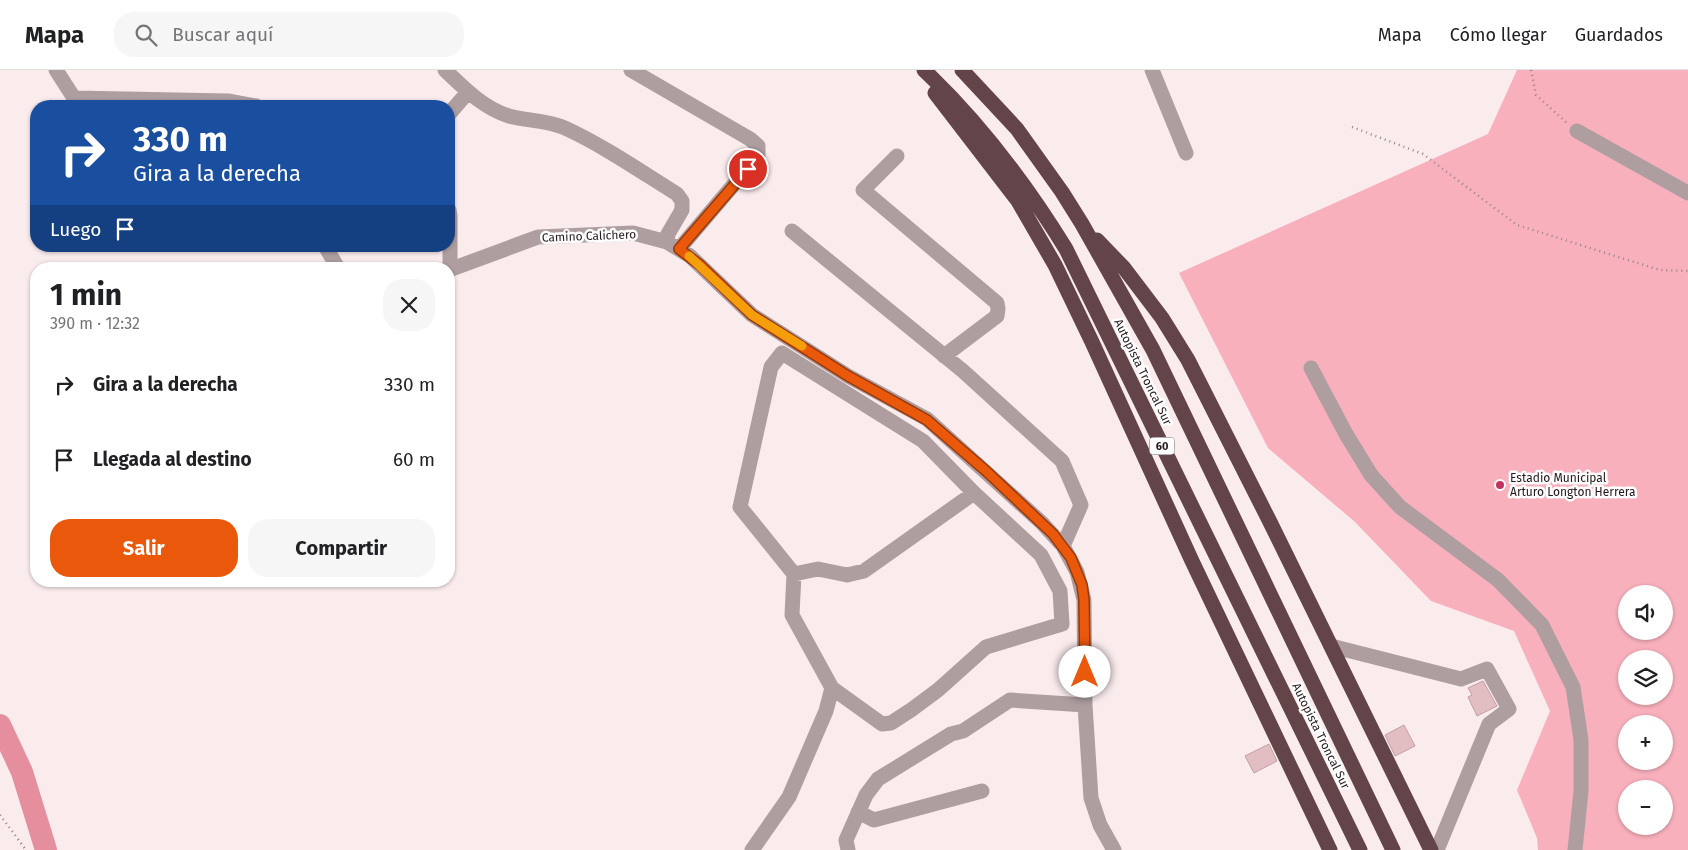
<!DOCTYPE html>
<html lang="es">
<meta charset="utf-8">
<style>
body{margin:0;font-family:"Fira Sans",sans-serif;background:#f6f6f6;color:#202124;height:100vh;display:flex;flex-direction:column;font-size:19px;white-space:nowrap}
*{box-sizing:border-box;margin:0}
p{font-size:16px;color:#757577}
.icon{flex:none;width:28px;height:28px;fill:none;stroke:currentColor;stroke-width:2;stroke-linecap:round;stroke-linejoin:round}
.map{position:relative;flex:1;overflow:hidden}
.sheet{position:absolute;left:30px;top:192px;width:425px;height:325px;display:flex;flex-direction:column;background:#fff;border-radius:20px;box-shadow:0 1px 4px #0004}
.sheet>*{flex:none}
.hud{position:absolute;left:30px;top:30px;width:425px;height:152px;border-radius:20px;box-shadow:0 1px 4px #0004;background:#1a4fa0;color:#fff;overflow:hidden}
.tools{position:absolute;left:1618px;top:515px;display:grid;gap:10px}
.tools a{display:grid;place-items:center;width:55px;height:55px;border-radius:50%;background:#fff;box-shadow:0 1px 4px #0004;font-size:25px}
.pin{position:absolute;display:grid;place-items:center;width:42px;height:42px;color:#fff;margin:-21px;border:2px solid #fff;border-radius:50%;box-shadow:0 1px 5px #0007}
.me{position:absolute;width:55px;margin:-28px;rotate:0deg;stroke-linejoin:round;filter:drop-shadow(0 0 4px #0008)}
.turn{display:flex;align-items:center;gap:18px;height:105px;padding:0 20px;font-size:22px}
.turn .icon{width:65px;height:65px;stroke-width:2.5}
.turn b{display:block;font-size:35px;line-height:42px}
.then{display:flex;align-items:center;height:48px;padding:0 20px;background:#0003;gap:10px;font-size:19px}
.round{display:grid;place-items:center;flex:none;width:52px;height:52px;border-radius:20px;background:#f6f6f6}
.summary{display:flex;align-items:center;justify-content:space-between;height:85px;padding:0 20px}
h1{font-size:30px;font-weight:700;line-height:38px}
.action{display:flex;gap:10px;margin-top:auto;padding:10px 20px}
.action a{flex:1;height:58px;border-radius:20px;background:#ea580c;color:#fff;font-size:20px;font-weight:700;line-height:58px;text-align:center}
.action a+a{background:#f6f6f6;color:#202124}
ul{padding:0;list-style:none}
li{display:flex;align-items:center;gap:15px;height:75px;padding:0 20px}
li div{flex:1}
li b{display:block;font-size:19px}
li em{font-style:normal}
header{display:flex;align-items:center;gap:30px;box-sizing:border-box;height:70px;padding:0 25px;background:#fff;border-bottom:1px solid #e0e0e0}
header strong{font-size:24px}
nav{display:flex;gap:28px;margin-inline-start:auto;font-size:18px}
.search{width:350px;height:45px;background:#f6f6f6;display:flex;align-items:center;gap:12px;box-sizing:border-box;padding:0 18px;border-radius:20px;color:#757577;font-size:19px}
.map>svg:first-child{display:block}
.green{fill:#f8b0bc;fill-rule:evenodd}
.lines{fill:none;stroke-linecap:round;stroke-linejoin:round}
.river{stroke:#e58f9e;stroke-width:22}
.building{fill:#e2bec3;stroke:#c29fa4}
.path{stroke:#948688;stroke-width:2.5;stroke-dasharray:1 4;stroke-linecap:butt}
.minor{stroke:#ae9ea0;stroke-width:15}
.highway{stroke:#624449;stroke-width:15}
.route-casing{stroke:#983908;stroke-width:12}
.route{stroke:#ea580c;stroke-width:9}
.slow{stroke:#f59e0b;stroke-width:9}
.poi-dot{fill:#c2335d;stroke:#fdfdfd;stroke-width:2}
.labels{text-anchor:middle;stroke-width:5;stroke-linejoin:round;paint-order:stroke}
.shield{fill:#fdfdfd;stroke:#665d5e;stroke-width:1}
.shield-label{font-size:11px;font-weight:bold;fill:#25181a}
.street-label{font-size:12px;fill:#25181a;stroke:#fdfdfd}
.poi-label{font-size:12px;fill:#25181a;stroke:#fdfdfd;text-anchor:start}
</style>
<header>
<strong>Mapa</strong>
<div class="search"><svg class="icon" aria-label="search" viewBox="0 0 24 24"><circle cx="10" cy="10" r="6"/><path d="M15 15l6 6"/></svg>Buscar aquí</div>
<nav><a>Mapa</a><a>Cómo llegar</a><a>Guardados</a></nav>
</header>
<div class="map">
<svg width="1688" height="780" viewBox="0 0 1688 780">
<rect width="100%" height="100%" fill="#faebed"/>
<path class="green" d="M 1517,0 L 1688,0 L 1688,780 L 1538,780 L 1537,768 L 1517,720 L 1550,641 L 1514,561 L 1431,531 L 1355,452 L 1268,378 L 1179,203 L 1488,64 ZM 1626,524 L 1664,524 L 1664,561 L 1626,561 ZM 1626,589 L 1664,589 L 1664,626 L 1626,626 ZM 1626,654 L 1664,654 L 1664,691 L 1626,691 ZM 1626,719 L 1664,719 L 1664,756 L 1626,756 Z"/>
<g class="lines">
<path class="river" d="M 0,655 L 22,702 L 46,780"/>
</g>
<path class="building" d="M 1483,611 L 1497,636 L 1477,646 L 1468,627 L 1472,625 L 1468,618 Z
M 1404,655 L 1415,676 L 1395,686 L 1385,665 Z
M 1269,674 L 1277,691 L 1254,703 L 1245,686 Z"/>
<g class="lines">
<path class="path" d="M 1531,0 L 1536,25 L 1568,54
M 1352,57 L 1423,84 L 1517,155 L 1660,200 L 1688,201
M 0,745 L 26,780"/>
<path class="minor" d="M 56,0 L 74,28 L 228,31 L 256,36
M 445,0 C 464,18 483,38 509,46 C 527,51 547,50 565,58 C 604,76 640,101 677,124 L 682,131 L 682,140 L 668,164 L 667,172
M 631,0 L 750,69 L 758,76 L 758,86 L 679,179
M 1152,0 L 1186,83
M 449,44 L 468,22
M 1577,61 L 1688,123
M 897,86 L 863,120 L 997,233 L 998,239 L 997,246 L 944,286
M 449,140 L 450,146 L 450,199
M 792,161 L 963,301 L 1062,391 L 1081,435 L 1063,476
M 325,176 L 338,198 L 341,199
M 449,200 L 538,167 L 633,163 L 667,172 L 690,186 L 752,245 L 848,306 L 927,349 L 1042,453 L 1063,476 L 1077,502 L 1084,530 L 1085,635 L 1091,728 L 1100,755 L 1114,780
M 1311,298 L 1346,364 L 1371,405 L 1400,437 L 1498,510 L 1542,555 L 1573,617 L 1581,670 L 1581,721 L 1575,780
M 794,504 L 792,545 L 832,618 L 882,654 L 891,653 L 911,640 L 938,620 L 986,577 L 1062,554 L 1060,521 L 1041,485 L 974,423 L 923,371 L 782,283 L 771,297 L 740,437 L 794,504 L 818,499 L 847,505 L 864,501 L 974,423
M 1331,576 L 1461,609 L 1487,599 L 1509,639 L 1489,654 L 1437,780
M 858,742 L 874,750 L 982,721
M 752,780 L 789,727 L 826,641 L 832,618
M 848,780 L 846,770 L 866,725 L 878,709 L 951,664 L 963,661 L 1010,630 L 1085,635"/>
<path class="highway" d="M 924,0 C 980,53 1026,114 1066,179 L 1360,780
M 962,0 L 1017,59 L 1062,122 L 1082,154 L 1153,280 L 1393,780
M 935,23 L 1018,131 L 1055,195 L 1092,272 L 1192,491 L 1330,780
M 1097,170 L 1124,198 L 1162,248 L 1188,290 L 1270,452 L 1431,780"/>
</g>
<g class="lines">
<defs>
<path id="route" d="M 748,99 L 679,179 L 700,195 L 752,245 L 848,306 L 927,350 L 986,401 L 1053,464 L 1071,488 L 1082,515 L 1084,530 L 1085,602"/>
</defs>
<use href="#route" class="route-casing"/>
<use href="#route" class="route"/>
<path class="slow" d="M 689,186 L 752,245 L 802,276"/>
</g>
<circle class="poi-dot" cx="1500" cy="415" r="5"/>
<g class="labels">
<rect class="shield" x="1149.5" y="367.5" width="25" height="17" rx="4"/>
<g class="shield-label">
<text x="1162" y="380">60</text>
</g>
<g class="street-label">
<text transform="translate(589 166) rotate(-2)" y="4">Camino Calichero</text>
<text transform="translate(1143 302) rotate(64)" y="4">Autopista Troncal Sur</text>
<text transform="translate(1321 666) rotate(64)" y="4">Autopista Troncal Sur</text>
</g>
<g class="poi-label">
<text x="1510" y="412">Estadio Municipal<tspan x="1510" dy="14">Arturo Longton Herrera</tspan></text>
</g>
</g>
</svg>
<div class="tools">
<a><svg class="icon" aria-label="sound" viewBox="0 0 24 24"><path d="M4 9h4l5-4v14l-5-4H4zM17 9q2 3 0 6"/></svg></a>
<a><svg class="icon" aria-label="layers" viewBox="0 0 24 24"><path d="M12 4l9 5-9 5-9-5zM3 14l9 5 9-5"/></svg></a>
<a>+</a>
<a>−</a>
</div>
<div class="pin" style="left:748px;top:99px;background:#d93025"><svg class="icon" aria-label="arrive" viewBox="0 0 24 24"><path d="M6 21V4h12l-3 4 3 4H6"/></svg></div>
<svg class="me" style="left:1085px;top:602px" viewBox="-20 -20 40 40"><circle r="19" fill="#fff"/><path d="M0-13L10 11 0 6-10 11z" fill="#ea580c"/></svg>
<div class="hud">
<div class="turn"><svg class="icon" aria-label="right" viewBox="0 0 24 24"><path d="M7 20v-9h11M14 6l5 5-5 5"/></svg><div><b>330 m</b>Gira a la derecha</div></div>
<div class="then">Luego<svg class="icon" aria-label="arrive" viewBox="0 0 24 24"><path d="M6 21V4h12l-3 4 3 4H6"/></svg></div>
</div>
<section class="sheet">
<div class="summary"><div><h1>1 min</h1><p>390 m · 12:32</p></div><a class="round"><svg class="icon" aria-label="close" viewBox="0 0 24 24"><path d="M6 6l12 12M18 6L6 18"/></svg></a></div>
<ul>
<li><svg class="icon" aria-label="right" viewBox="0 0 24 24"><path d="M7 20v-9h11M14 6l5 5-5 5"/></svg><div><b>Gira a la derecha</b></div><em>330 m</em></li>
<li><svg class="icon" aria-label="arrive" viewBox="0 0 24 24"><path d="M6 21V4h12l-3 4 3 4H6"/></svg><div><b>Llegada al destino</b></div><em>60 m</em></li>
</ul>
<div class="action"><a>Salir</a><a>Compartir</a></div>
</section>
</div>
